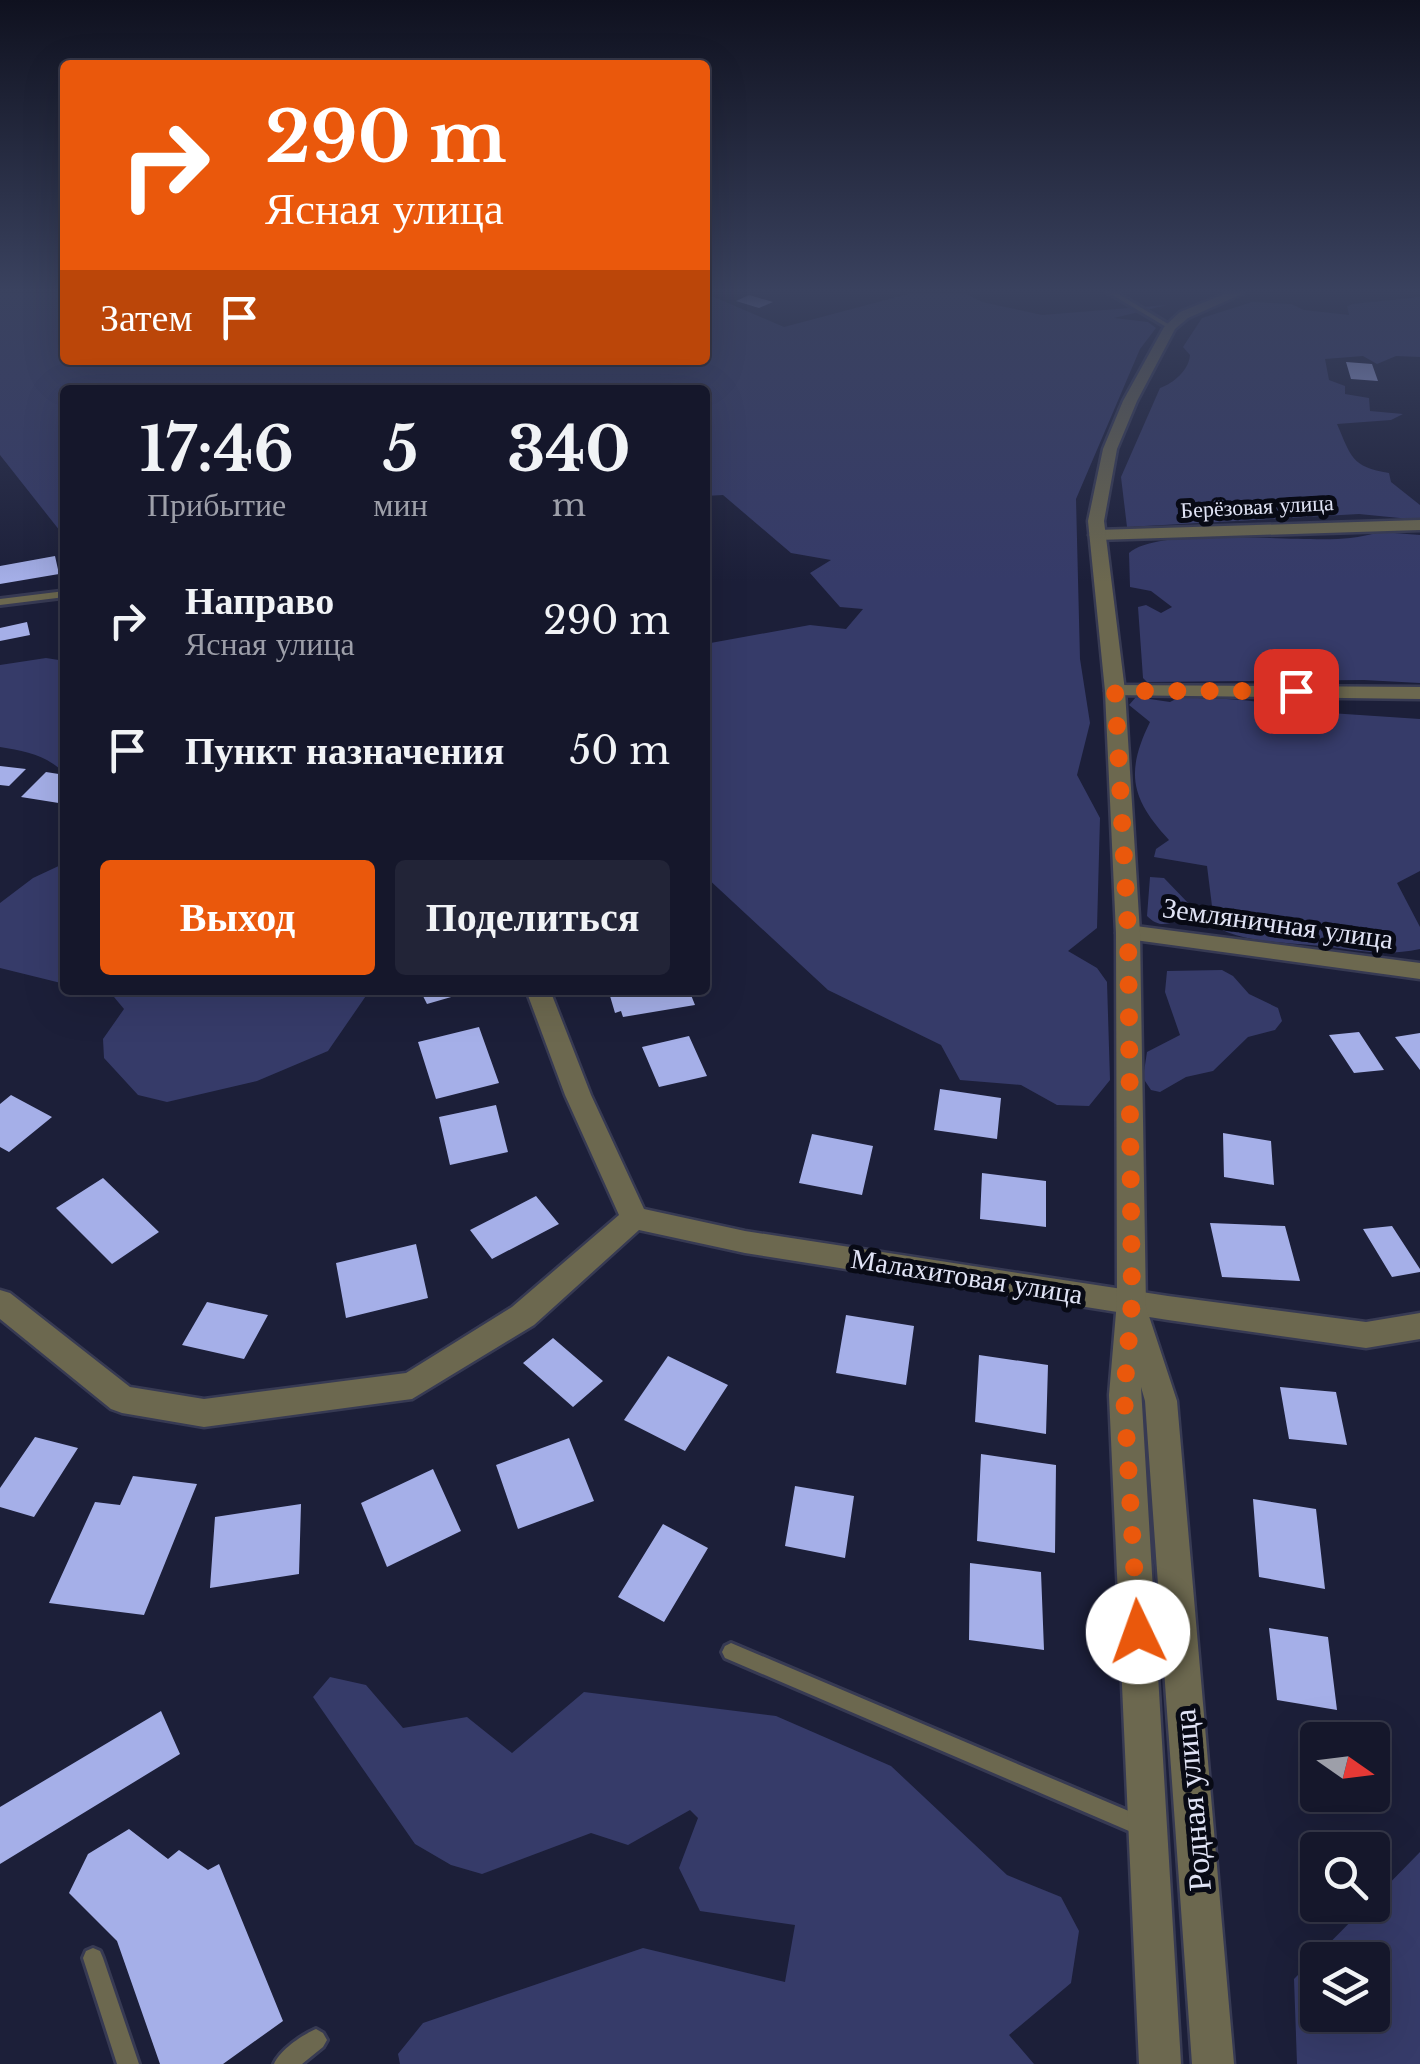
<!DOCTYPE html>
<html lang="ru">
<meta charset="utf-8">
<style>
body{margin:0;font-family:"Libre Baskerville",serif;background:#222437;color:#f1f3f6;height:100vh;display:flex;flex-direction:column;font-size:38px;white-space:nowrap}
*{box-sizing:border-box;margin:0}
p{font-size:32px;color:#9d9fa9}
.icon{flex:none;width:55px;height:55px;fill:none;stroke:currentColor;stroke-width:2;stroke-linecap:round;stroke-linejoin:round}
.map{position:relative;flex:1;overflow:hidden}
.sheet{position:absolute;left:60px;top:385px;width:650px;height:610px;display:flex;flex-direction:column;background:#15172b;border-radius:10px;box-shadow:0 10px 40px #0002,0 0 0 2px #343647}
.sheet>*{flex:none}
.banner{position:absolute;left:60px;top:60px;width:650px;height:305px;border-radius:10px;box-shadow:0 10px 40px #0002,0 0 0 2px #343647;background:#ea580c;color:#fff;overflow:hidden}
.needle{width:65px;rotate:104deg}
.fabs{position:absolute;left:1300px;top:1722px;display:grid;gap:20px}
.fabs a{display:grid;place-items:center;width:90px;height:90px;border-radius:10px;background:#15172b;box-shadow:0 10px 40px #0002,0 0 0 2px #343647;font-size:50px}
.pin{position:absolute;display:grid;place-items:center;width:85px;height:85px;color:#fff;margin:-42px;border-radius:20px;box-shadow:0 5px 15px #0006}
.me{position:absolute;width:110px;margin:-55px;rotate:357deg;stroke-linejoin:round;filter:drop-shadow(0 0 8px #0008)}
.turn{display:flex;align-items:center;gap:35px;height:210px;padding:0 40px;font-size:45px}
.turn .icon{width:130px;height:130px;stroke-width:2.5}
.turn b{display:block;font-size:70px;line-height:85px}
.then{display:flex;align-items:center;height:95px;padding:0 40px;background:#0003;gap:20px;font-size:38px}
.eta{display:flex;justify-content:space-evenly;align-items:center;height:170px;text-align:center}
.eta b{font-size:60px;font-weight:700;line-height:70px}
.action{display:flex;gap:20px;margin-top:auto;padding:20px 40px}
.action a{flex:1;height:115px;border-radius:10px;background:#ea580c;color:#fff;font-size:40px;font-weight:700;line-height:115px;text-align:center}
.action a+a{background:#222437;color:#f1f3f6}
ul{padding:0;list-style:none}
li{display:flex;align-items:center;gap:30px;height:130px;padding:0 40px}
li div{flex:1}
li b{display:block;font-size:38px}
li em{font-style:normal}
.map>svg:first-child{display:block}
.green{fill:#363b69;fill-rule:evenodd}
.building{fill:#a5afe8}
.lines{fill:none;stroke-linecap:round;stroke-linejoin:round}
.service-casing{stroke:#373a53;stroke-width:6}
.minor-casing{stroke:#373a53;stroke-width:5}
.tertiary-casing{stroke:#373a53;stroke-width:5}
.service{fill:#6c684f;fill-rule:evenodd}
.minor{fill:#6c684f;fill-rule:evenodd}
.tertiary{fill:#6c684f;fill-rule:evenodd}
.route{stroke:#ea580c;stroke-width:18;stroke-dasharray:0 32.4}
.labels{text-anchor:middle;stroke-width:10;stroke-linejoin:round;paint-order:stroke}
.far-street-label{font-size:22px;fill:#e0e3f5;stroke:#080a15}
.street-label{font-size:28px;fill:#e0e3f5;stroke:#080a15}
.near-street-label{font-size:32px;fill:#e0e3f5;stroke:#080a15}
</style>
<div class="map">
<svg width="1420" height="2064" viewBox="0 0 1420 2064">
<rect width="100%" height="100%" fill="#1c1f39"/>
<path class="green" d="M 0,293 L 65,293 L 65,360 L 705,360 L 705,293 L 784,327 L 912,293 L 965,293 L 982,302 L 1042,315 L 1167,305 L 1114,318 L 1148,322 L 1156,328 L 1140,349 L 1076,499 L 1080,659 L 1090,723 L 1077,775 L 1100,818 L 1097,928 L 1068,951 L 1097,968 L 1107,982 L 1110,1080 L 1089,1106 L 1057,1105 L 1021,1085 L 960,1080 L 941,1045 L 828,990 L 705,876 L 705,644 L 810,625 L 846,629 L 863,609 L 840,607 L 810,573 L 831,560 L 791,553 L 723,495 L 705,496 L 705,390 L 65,390 L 65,530 L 60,531 L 0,455 Z
M 1420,297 L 1420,357 L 1396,356 L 1377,364 L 1363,356 L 1325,359 L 1329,380 L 1345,386 L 1345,394 L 1369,398 L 1370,411 L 1403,414 L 1391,420 L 1337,424 C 1351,456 1351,467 1389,473 L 1391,482 L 1420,505 L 1420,520 L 1359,514 L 1127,527 L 1121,477 L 1160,388 C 1174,383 1189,370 1190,355 L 1183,347 L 1202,318 L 1252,302 L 1291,304 L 1304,310 L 1349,315 L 1347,306 L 1353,304 Z
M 1381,532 L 1420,535 L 1420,683 L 1364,680 L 1147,682 L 1143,678 L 1138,607 L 1146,605 L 1161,613 L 1172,607 L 1151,591 L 1130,587 L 1129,553 C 1159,525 1304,544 1350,538 C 1360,537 1371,534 1381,532 Z
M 46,658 L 65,661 L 65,774 C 47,755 25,751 0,747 L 0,665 Z
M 1136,697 L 1170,702 L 1180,697 C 1214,700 1255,696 1285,710 L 1420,719 L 1420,871 L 1397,883 L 1420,927 L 1420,949 C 1378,958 1351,948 1311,945 C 1277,942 1233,942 1206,920 L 1212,906 L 1207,866 L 1154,857 L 1156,849 L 1169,840 C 1131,799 1125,773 1150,722 L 1129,705 Z
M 65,863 L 65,984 L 0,968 L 0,903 L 33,878 Z
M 1150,877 L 1164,878 L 1190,905 L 1189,914 C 1173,922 1162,931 1147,916 Z
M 1222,970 L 1233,976 L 1249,994 L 1278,1008 L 1282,1021 L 1275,1030 L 1248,1037 L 1213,1071 L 1186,1077 L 1160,1092 L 1151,1090 L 1143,1078 L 1147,1052 L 1180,1035 L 1165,992 L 1167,971 Z
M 87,990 L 370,990 L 328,1051 L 257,1081 L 167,1102 L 138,1095 L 104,1058 L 103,1039 L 124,1009 L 114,997 Z
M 330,1677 L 366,1685 L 403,1728 L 467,1717 L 512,1753 L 584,1692 L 776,1716 L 891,1766 L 1007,1875 L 1061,1897 L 1079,1931 L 1071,1983 L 1009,2035 L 1034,2064 L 400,2064 L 398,2054 L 423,2023 L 643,1948 L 785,1982 L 795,1925 L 700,1911 L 679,1868 L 698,1818 L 690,1810 L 628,1845 L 591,1833 L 482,1874 L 451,1865 L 415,1844 L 313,1697 Z
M 1420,1852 L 1420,2064 L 1297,2064 L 1294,1979 L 1367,1905 L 1372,1905 L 1373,1900 ZM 1318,1960 L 1372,1960 L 1372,2015 L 1318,2015 Z"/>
<path class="building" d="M 749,295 L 773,302 L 759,308 L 736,301 Z
M 1346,362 L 1372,364 L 1378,381 L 1351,379 Z
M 55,556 L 59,574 L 0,584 L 0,566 Z
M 27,622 L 30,635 L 0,641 L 0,628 Z
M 0,766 L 26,769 L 9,786 L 0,785 Z
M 46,772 L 65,775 L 65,804 L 21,797 Z
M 420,990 L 472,990 L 472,991 L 427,1004 Z
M 625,990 L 689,990 L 695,1005 L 623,1017 L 621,1011 L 615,1013 L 610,996 L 626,993 Z
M 479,1027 L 499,1083 L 436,1099 L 418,1042 Z
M 1359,1032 L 1384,1070 L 1354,1073 L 1329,1035 Z
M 1420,1033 L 1420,1070 L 1395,1037 Z
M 689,1036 L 707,1076 L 659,1087 L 642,1047 Z
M 940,1089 L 1001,1098 L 997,1139 L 934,1130 Z
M 11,1095 L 52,1117 L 9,1152 L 0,1147 L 0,1104 Z
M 496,1105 L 508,1152 L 450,1165 L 439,1117 Z
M 1223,1133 L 1271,1141 L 1274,1185 L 1224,1177 Z
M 812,1134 L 873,1146 L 862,1195 L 799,1183 Z
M 982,1173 L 1046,1181 L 1046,1227 L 980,1219 Z
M 103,1178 L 159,1232 L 112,1264 L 56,1208 Z
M 536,1196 L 559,1224 L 492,1259 L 470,1230 Z
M 1210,1223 L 1285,1226 L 1300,1281 L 1222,1277 Z
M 1392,1226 L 1420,1269 L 1420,1272 L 1392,1277 L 1363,1229 Z
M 416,1244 L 428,1298 L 346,1318 L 336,1263 Z
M 207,1302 L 268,1315 L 244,1359 L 182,1345 Z
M 846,1315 L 914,1326 L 906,1385 L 836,1373 Z
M 553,1338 L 603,1381 L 573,1407 L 523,1363 Z
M 979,1355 L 1048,1365 L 1046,1434 L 975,1422 Z
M 668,1356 L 728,1385 L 685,1451 L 624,1420 Z
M 1280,1387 L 1336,1392 L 1347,1445 L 1289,1439 Z
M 35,1437 L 78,1448 L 34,1517 L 0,1507 L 0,1488 Z
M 569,1438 L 594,1501 L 518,1529 L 496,1465 Z
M 981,1454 L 1056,1465 L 1055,1553 L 977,1541 Z
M 433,1469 L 461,1531 L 387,1567 L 361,1503 Z
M 133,1476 L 197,1484 L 144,1615 L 49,1603 L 95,1502 L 120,1505 Z
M 795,1486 L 854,1496 L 845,1558 L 785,1546 Z
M 1253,1499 L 1316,1509 L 1325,1589 L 1259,1577 Z
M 301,1504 L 299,1574 L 210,1588 L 215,1517 Z
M 663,1524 L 708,1548 L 664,1622 L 618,1597 Z
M 970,1563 L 1041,1572 L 1044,1650 L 969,1640 Z
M 1269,1628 L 1328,1637 L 1337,1710 L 1277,1700 Z
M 161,1711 L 180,1754 L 0,1864 L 0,1807 Z
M 129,1829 L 168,1859 L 179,1850 L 208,1870 L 219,1864 L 283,2021 L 223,2064 L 160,2064 L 117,1941 L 69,1893 L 88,1854 Z"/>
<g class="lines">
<defs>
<path id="service" d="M 1109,293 L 1117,293 L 1173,327 L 1168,328 Z
M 65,591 L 65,597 L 0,605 L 0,599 Z
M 731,1643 L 1150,1820 L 1153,1827 L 1150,1834 L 1143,1837 L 725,1658 L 722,1652 L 725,1646 Z
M 93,1948 L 100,1951 L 103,1958 L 139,2064 L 117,2064 L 83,1958 L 86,1951 Z
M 316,2029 L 323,2033 L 327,2040 L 323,2047 L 302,2064 L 274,2064 C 280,2050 302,2035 316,2029 Z"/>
<path id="minor" d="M 1420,520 L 1420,530 L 1097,540 L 1089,535 L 1097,530 Z
M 1115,685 L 1420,687 L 1420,699 L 1108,695 L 1105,691 Z
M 1128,925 L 1420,963 L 1420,979 L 1120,938 L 1116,933 L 1120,928 Z
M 526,990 L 550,990 L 591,1095 L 644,1209 L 745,1231 L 1168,1296 L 1366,1322 L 1420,1313 L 1420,1339 L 1366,1348 L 1168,1320 L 745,1253 L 639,1230 L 534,1325 L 412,1399 L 204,1427 L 122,1413 L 111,1409 L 0,1319 L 0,1290 L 10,1293 L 130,1387 L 204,1399 L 406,1373 L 512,1307 L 619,1215 L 565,1095 Z"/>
<path id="tertiary" d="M 1227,293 L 1244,293 L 1188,318 L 1175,329 L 1137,401 L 1117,449 L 1104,521 L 1125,691 L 1140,933 L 1146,1307 L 1177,1401 L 1234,2064 L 1192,2064 L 1145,1401 L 1141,1387 L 1181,2064 L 1139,2064 L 1109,1395 L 1117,1301 L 1116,933 L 1105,691 L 1088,521 L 1103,449 L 1123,401 L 1164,327 L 1180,312 Z"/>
</defs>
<use href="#service" class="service-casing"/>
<use href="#minor" class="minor-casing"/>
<use href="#tertiary" class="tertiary-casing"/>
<use href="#service" class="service"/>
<use href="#minor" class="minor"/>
<use href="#tertiary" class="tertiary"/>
</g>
<linearGradient id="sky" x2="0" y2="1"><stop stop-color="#0f111f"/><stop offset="0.5" stop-color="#3a425f"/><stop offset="1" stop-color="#3a425f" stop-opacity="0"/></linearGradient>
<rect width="1420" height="582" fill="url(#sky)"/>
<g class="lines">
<path class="route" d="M 1138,1632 L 1124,1395 L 1132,1301 L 1128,932 L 1115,691 L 1296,691"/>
</g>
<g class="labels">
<g class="far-street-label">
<text transform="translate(1257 506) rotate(-3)" y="8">Берёзовая улица</text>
</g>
<g class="street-label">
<text transform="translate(1278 923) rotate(8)" y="10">Земляничная улица</text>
<text transform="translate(967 1276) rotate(9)" y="10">Малахитовая улица</text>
</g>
<g class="near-street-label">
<text transform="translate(1192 1800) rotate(-95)" y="11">Родная улица</text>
</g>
</g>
</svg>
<div class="fabs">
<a><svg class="needle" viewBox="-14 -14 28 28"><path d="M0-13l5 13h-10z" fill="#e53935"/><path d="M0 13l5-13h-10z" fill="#9d9fa9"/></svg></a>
<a><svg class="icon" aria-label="search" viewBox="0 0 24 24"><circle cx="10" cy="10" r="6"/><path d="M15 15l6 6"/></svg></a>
<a><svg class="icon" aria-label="layers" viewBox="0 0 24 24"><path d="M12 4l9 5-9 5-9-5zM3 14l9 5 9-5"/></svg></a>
</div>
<div class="pin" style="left:1296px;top:691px;background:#d93025"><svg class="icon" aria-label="arrive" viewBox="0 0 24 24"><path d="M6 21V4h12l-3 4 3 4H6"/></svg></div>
<svg class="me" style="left:1138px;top:1632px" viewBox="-20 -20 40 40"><circle r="19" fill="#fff"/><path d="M0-13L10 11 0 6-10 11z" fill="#ea580c"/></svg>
<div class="banner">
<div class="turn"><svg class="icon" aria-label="right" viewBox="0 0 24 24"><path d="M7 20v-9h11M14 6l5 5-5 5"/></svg><div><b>290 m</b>Ясная улица</div></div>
<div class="then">Затем<svg class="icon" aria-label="arrive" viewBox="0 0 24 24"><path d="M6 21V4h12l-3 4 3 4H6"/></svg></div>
</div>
<section class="sheet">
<div class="eta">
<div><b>17:46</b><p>Прибытие</p></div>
<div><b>5</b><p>мин</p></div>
<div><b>340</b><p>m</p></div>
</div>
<ul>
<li><svg class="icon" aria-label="right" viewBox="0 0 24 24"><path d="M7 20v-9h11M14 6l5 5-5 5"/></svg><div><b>Направо</b><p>Ясная улица</p></div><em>290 m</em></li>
<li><svg class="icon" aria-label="arrive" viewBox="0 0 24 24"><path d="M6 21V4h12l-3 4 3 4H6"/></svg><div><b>Пункт назначения</b></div><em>50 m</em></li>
</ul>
<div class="action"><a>Выход</a><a>Поделиться</a></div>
</section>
</div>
